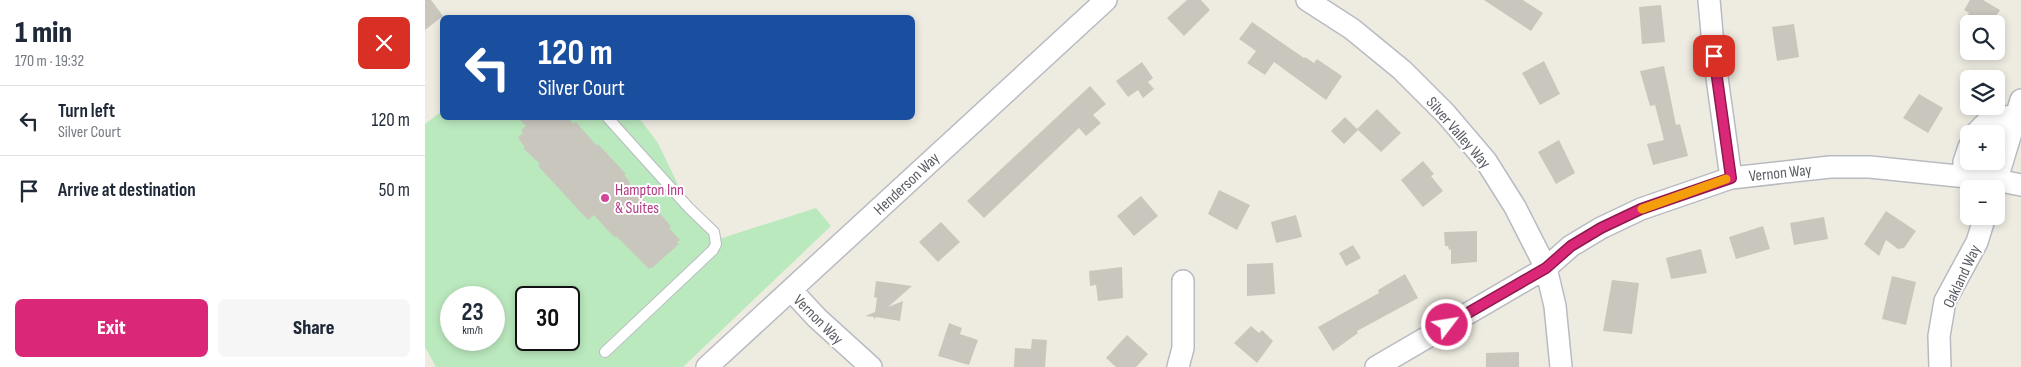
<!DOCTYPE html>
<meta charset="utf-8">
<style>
body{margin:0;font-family:"Sofia Sans Condensed",sans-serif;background:#f6f6f7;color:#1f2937;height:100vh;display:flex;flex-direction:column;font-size:19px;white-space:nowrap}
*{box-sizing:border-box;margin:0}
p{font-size:16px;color:#747a83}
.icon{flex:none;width:28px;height:28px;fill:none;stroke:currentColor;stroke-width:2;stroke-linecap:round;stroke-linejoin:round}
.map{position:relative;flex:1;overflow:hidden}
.details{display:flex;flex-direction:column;background:#fff;width:425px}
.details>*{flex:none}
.top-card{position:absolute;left:15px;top:15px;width:475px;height:105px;border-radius:8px;box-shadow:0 2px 8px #0003;background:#1a4fa0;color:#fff;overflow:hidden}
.tools{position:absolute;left:1535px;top:15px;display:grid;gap:10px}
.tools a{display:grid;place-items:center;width:45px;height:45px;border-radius:8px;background:#fff;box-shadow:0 2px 8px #0003;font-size:25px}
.speed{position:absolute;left:15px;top:286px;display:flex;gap:10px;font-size:25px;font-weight:700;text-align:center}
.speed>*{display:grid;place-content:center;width:65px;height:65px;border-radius:50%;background:#fff;box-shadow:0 2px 8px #0003;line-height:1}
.speed small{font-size:12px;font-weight:400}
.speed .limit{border:2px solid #111;border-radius:8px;background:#fff;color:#111}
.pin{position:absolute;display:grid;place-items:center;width:42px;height:42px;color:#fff;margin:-21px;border-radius:10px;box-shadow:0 2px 8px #0006}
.me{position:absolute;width:55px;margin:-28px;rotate:59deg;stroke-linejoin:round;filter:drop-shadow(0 0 4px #0008)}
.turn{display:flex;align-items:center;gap:18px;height:105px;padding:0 15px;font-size:22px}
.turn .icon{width:65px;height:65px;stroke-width:2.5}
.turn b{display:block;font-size:35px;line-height:42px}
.round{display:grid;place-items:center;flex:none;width:52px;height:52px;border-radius:8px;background:#f6f6f7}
.overview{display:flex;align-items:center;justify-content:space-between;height:85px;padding:0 15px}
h1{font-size:30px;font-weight:800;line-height:38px}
.button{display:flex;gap:10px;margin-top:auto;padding:10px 15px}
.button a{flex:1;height:58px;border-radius:8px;background:#db2777;color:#fff;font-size:20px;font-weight:800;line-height:58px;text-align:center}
.button a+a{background:#f6f6f7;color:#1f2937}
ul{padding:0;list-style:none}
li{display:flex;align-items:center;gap:15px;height:70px;padding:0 15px;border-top:1px solid #e0e1e3}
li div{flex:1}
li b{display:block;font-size:19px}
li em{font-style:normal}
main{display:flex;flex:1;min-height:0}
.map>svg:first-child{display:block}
.green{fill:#bbe9be;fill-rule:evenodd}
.building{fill:#c9c6be}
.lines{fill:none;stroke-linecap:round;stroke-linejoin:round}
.lane-casing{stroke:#b9bbc2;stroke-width:12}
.street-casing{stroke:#b9bbc2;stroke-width:24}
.lane{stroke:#fff;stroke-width:10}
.street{stroke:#fff;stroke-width:21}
.route-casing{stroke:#8e194d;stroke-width:12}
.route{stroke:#db2777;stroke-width:9}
.slow{stroke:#f59e0b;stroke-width:9}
.hotel-dot{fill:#d1479c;stroke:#fff;stroke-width:2}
.labels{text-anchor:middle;stroke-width:4;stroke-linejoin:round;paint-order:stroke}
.street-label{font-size:16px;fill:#5a5d64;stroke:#fff}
.hotel-label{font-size:16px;fill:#b23c85;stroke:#fff;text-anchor:start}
</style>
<main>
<section class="details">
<div class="overview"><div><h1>1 min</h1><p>170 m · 19:32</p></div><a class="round" style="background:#d93025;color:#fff"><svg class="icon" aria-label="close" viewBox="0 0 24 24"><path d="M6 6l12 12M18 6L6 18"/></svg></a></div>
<ul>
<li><svg class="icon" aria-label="left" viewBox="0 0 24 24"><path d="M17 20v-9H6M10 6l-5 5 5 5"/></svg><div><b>Turn left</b><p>Silver Court</p></div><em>120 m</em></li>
<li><svg class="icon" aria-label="arrive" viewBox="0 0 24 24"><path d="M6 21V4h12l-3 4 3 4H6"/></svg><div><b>Arrive at destination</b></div><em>50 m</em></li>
</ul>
<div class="button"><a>Exit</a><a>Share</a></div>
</section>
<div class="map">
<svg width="1596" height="367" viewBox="0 0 1596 367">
<rect width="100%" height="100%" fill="#eeece1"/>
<path class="green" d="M 17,111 L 18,118 L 214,118 L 233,143 L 266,212 L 294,239 L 391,208 L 406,226 L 258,367 L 11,367 L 0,347 L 0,124 ZM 26,298 L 69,298 L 69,340 L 26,340 ZM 101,298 L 144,298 L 144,340 L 101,340 Z"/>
<path class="building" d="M 0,0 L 6,0 L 18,16 L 0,30 Z
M 762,0 L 776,0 L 785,10 L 759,36 L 742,18 Z
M 1059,0 L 1098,0 L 1118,13 L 1106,31 Z
M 1545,0 L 1558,0 L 1575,10 L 1566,24 L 1538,24 L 1544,13 L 1539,10 Z
M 1236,5 L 1240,42 L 1217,44 L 1214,7 Z
M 827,22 L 879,58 L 880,57 L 889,63 L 892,59 L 917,76 L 901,100 L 849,62 L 840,75 L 822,63 L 831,51 L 814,39 Z
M 1369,24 L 1374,57 L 1352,61 L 1347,27 Z
M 1119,61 L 1135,94 L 1115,105 L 1097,73 Z
M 717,62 L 728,78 L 723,82 L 729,89 L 718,98 L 713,90 L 703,97 L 691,81 Z
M 1239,66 L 1251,125 L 1255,124 L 1263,156 L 1228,165 L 1222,144 L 1239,140 L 1230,105 L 1225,106 L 1215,71 Z
M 665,86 L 681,104 L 668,115 L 676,123 L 661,136 L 654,128 L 559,218 L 542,201 Z
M 1494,94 L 1518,108 L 1503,133 L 1478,118 Z
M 952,109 L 976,133 L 956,152 L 932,129 Z
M 920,117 L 933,130 L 919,144 L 906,131 Z
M 93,118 L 143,118 L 149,124 L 151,122 L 172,146 L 173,144 L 201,174 L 199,175 L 205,182 L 204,183 L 228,210 L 230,208 L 246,226 L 244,228 L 255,240 L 252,242 L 254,244 L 227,268 L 226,267 L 224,269 L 191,236 L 190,238 L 169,215 L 163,220 L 113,166 L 115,164 L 98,148 L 100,147 L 95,141 L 93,137 L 98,133 L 96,130 L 101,126 Z
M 1134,140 L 1150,173 L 1131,184 L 1113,152 Z
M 998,161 L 1009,174 L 1006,176 L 1018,191 L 998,207 L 976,180 Z
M 794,190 L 825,205 L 812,230 L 783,214 Z
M 716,196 L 733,216 L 709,236 L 692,216 Z
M 1461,211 L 1491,231 L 1479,248 L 1473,249 L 1461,240 L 1454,256 L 1439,244 Z
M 871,215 L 877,237 L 851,243 L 846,222 Z
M 1399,217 L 1403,239 L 1369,245 L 1365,223 Z
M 516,222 L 535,242 L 513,262 L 494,242 Z
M 1338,226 L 1345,249 L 1311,259 L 1304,237 Z
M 1052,231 L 1052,262 L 1026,264 L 1026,249 L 1024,250 L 1023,246 L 1020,246 L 1019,232 Z
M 928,245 L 936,258 L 921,266 L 914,253 Z
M 1276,249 L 1282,273 L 1246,279 L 1241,258 Z
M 848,263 L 850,294 L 822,296 L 822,264 Z
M 697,267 L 698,298 L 673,301 L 671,285 L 665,286 L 664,271 Z
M 980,274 L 993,298 L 932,331 L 933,333 L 908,351 L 893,327 L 954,293 L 953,290 Z
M 1467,276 L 1491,282 L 1481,325 L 1457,319 Z
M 1187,280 L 1214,283 L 1207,334 L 1178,331 Z
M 451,281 L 487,286 L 463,307 L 478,301 L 475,321 L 451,317 L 449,320 L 449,317 L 440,316 L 450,312 L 452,298 L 449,297 Z
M 524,323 L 537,328 L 535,334 L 553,340 L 544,365 L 513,356 Z
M 826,326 L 834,333 L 837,330 L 848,341 L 832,363 L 809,343 Z
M 702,335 L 723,354 L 711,367 L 691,367 L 681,358 Z
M 607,339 L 622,340 L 620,367 L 589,367 L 590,348 L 606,349 Z
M 1094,352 L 1094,367 L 1061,367 L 1061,353 Z"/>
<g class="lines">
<defs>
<path id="lane" d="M 180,352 L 288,250 L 291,244 L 289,232 L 264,208 L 183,118"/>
<path id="street" d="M 882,0 L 927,29 L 977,70 L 1021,114 L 1061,161 L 1090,207 L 1121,268 L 1130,306 L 1136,367
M 1284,0 L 1289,56 L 1306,178
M 1550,134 L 1563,121 L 1591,115
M 1539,176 L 1539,162 L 1544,147
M 1569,189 L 1596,100
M 366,290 L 392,318 L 446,367
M 282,367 L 681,0
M 753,367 L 758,348 L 758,281
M 951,367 L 1121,268 L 1146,246 L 1176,228 L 1216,209 L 1306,178 L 1405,167 L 1445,167 L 1571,180 L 1596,185
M 1515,367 L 1514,336 L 1520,301 L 1552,242 L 1560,216"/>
</defs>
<use href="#lane" class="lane-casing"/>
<use href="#street" class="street-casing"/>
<use href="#lane" class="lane"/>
<use href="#street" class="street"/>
</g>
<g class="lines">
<defs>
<path id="route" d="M 1022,325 L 1121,268 L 1146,246 L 1176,228 L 1216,209 L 1306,178 L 1289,56"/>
</defs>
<use href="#route" class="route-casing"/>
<use href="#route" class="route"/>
<path class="slow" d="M 1217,209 L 1301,179"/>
</g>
<circle class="hotel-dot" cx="180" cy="198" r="5"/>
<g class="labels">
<g class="street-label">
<text transform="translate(1034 132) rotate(49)" y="6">Silver Valley Way</text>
<text transform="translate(1355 172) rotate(-6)" y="6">Vernon Way</text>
<text transform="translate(481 183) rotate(-43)" y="6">Henderson Way</text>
<text transform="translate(1536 276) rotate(-65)" y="6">Oakland Way</text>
<text transform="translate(394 319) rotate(45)" y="6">Vernon Way</text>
</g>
<g class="hotel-label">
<text x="190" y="195">Hampton Inn<tspan x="190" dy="18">&amp; Suites</tspan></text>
</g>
</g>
</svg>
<div class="tools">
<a><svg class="icon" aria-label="search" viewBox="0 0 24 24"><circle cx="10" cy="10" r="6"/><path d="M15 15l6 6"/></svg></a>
<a><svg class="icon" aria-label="layers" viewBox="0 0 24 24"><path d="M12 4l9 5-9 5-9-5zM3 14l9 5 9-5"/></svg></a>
<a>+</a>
<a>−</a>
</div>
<div class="speed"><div>23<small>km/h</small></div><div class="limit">30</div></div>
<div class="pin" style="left:1289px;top:56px;background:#d93025"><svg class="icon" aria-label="arrive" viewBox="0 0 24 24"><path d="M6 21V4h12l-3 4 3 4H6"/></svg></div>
<svg class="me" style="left:1022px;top:325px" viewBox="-20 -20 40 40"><circle r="17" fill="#db2777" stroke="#fff" stroke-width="3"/><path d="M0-11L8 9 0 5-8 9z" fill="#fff"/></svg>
<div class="top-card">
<div class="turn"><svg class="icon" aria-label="left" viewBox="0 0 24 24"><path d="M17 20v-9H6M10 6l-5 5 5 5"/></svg><div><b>120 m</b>Silver Court</div></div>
</div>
</div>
</main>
